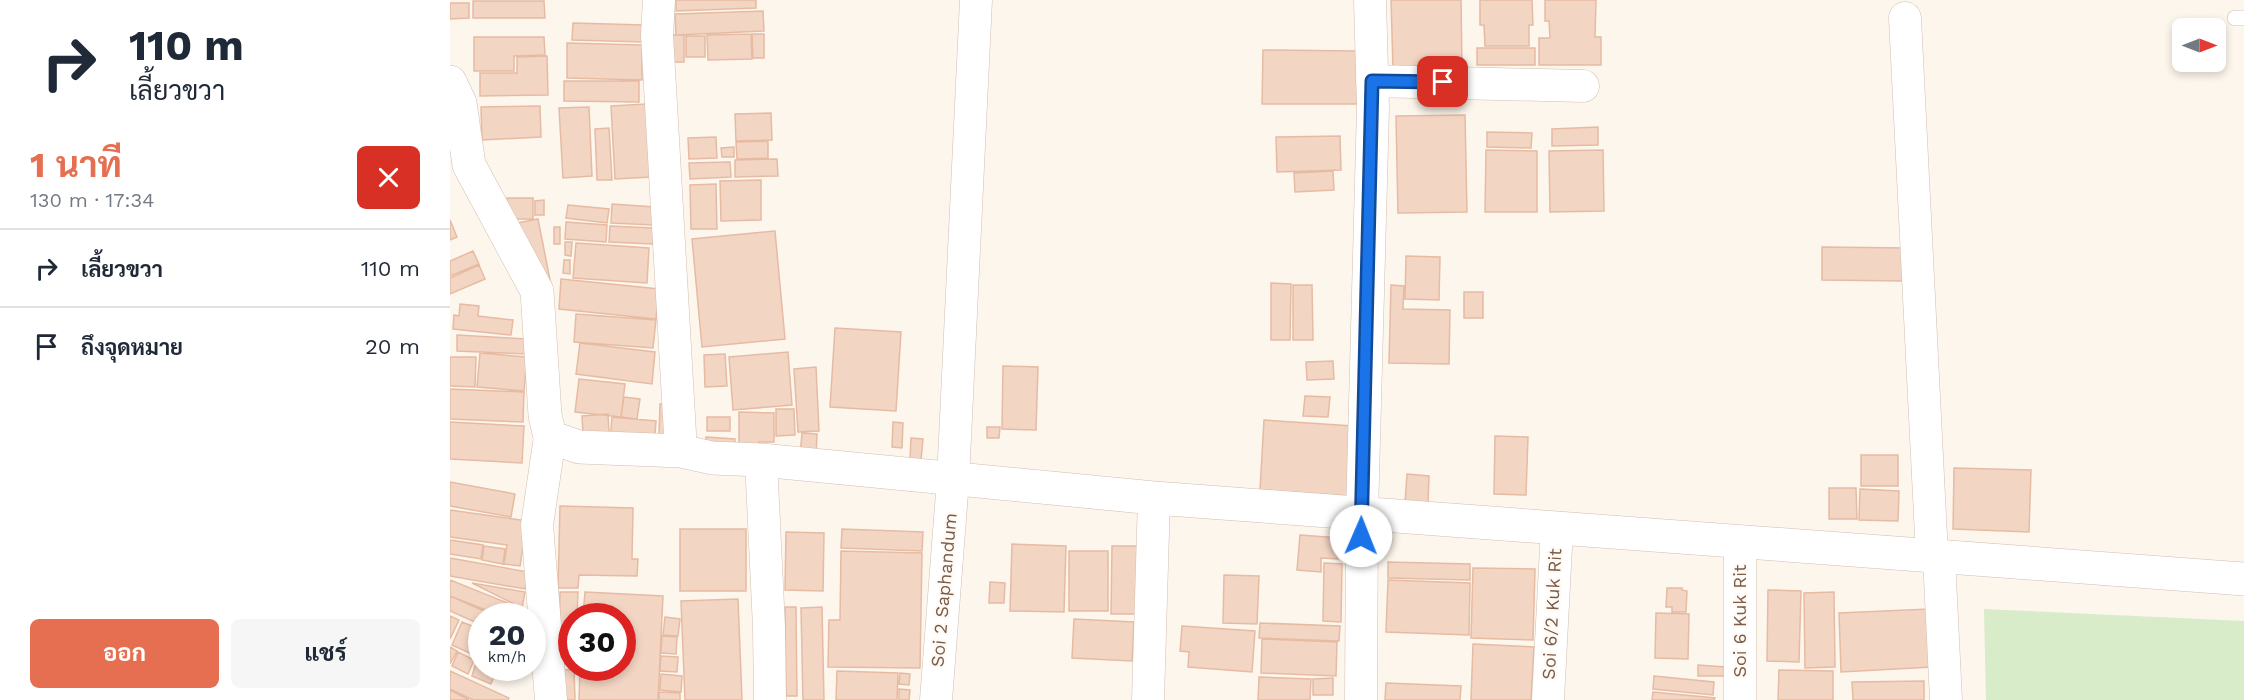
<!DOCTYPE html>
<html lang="th">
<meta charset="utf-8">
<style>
body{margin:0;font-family:"Work Sans",Sarabun,sans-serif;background:#f6f6f7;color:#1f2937;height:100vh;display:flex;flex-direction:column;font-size:22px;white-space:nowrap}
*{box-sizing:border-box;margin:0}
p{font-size:20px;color:#747a83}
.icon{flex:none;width:33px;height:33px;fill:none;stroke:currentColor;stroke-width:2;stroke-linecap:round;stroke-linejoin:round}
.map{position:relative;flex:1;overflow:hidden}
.panel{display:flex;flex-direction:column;background:#fff;width:450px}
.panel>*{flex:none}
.hud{background:#fff;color:#1f2937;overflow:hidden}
.needle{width:39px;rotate:90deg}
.buttons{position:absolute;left:1722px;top:18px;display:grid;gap:12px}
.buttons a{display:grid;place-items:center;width:54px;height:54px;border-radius:9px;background:#fff;box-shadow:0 3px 9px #0003;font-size:30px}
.speed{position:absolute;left:18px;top:603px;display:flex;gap:12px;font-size:30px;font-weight:700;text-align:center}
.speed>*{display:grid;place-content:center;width:78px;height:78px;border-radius:50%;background:#fff;box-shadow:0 3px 9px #0003;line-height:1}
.speed small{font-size:15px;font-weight:400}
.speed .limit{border:9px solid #d22;background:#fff;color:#111}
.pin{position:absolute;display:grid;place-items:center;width:51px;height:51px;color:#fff;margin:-26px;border-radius:12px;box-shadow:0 3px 9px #0006}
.me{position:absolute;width:66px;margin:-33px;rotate:1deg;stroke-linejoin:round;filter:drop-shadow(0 0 4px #0008)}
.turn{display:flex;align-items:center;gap:21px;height:126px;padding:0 30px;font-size:27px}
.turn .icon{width:78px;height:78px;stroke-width:2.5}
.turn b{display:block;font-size:42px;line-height:51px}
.round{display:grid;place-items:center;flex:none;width:63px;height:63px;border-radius:9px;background:#f6f6f7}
.headline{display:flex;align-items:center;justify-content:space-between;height:102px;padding:0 30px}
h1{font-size:36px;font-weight:700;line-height:45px;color:#e76f51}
.action{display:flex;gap:12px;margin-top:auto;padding:12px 30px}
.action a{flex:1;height:69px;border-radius:9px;background:#e76f51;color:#fff;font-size:24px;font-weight:700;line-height:69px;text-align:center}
.action a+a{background:#f6f6f7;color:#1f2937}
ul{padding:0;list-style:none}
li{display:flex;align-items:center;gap:18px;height:78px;padding:0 30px;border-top:2px solid #e0e1e3}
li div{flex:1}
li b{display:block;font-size:22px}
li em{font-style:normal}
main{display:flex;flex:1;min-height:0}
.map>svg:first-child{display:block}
.green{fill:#d8ecc9}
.building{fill:#f3d5c3;stroke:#e6bba3;stroke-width:1.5}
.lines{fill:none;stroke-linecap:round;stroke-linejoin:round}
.service-casing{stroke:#d1beb0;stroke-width:16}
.minor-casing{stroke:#d1beb0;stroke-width:33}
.tertiary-casing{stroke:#d1beb0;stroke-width:34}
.service{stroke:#fff;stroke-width:15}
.minor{stroke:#fff;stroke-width:32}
.tertiary{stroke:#fff;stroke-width:33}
.route-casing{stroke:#114b97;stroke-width:15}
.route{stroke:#1a73e8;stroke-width:10}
.labels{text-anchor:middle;stroke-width:4.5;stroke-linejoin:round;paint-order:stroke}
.street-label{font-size:18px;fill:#7a5c4d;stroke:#fffaf3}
</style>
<main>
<section class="panel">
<div class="hud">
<div class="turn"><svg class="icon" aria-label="right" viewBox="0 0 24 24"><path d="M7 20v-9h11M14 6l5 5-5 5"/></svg><div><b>110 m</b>เลี้ยวขวา</div></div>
</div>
<div class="headline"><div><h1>1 นาที</h1><p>130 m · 17:34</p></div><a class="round" style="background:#d93025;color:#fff"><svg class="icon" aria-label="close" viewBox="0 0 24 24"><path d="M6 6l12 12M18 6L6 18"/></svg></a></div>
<ul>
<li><svg class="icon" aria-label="right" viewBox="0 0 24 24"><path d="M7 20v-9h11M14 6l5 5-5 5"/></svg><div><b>เลี้ยวขวา</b></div><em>110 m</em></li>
<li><svg class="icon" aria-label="arrive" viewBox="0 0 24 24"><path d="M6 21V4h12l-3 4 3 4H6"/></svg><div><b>ถึงจุดหมาย</b></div><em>20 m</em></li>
</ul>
<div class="action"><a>ออก</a><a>แชร์</a></div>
</section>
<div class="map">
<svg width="1794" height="700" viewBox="0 0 1794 700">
<rect width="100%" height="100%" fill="#fdf6ec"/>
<path class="green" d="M 1534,609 L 1794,621 L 1794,700 L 1536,700 Z"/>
<path class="building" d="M 226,0 L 306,0 L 306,8 L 226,11 Z
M 941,0 L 1011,0 L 1012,66 L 943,68 Z
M 1030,0 L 1082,0 L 1083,25 L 1079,25 L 1079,46 L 1035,46 L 1034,25 L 1030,25 Z
M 1095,0 L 1146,0 L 1145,37 L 1151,37 L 1151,65 L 1089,65 L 1089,38 L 1100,38 L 1099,21 L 1095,21 Z
M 23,1 L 94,1 L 95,18 L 23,18 Z
M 0,3 L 19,3 L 19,18 L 0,19 Z
M 313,11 L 314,31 L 226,35 L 225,14 Z
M 123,23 L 194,25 L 194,42 L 122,40 Z
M 301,34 L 302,59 L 258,60 L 257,35 Z
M 302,34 L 314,34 L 314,58 L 303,58 Z
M 222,35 L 234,35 L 234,62 L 222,62 Z
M 236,36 L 255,36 L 255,57 L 236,57 Z
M 24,37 L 94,37 L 95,55 L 64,56 L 64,71 L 24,71 Z
M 117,43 L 192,45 L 192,80 L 117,78 Z
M 1027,48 L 1085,48 L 1085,65 L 1027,65 Z
M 813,50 L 907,51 L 907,104 L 812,104 Z
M 97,56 L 98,95 L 30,96 L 30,73 L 67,73 L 67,57 Z
M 114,81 L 189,81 L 189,102 L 114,101 Z
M 196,104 L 201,177 L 165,179 L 161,106 Z
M 90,106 L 91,137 L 32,140 L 31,107 Z
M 139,107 L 142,176 L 113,178 L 109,108 Z
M 321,113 L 322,140 L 286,141 L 285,114 Z
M 1015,115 L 1017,212 L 948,213 L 946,116 Z
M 1148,127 L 1148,145 L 1102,146 L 1102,129 Z
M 159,128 L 162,180 L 147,180 L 145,129 Z
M 1037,132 L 1082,133 L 1081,148 L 1037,147 Z
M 890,136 L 891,170 L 827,172 L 826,137 Z
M 266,137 L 267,158 L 239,159 L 238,138 Z
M 318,141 L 318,158 L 287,159 L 286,142 Z
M 284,147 L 284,157 L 272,157 L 271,148 Z
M 1036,150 L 1087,151 L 1087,212 L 1035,212 Z
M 1153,150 L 1154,211 L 1100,212 L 1099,151 Z
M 327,159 L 328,176 L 285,177 L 285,160 Z
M 280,162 L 281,177 L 240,179 L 239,163 Z
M 883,171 L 884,190 L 845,192 L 844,173 Z
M 311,180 L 311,220 L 271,221 L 270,181 Z
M 266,184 L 267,229 L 241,229 L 240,185 Z
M 57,198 L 83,198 L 83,219 L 57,219 Z
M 94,200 L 94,215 L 85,215 L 85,201 Z
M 162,204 L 205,207 L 203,225 L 161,223 Z
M 118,205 L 159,209 L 157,223 L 116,218 Z
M 88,219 L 101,285 L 67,223 Z
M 0,220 L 7,237 L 0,240 Z
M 116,222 L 157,225 L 156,242 L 115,239 Z
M 160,226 L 203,228 L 203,244 L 159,242 Z
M 104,227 L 110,227 L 110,244 L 104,244 Z
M 325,231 L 335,339 L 252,347 L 242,239 Z
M 115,242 L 122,242 L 121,256 L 115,255 Z
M 126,243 L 199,248 L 197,283 L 123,278 Z
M 1372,247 L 1456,248 L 1455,281 L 1372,280 Z
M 23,251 L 29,264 L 0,276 L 0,261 Z
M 956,256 L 990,257 L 989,300 L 955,299 Z
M 114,260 L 120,260 L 120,274 L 113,273 Z
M 29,265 L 35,279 L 0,294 L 0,278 Z
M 111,279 L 209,289 L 206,319 L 109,309 Z
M 821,283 L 841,284 L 840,340 L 821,340 Z
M 843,285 L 862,285 L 863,340 L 843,340 Z
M 941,285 L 954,286 L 953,309 L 1000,310 L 999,364 L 939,363 Z
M 1014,292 L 1033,292 L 1033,318 L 1014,318 Z
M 10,304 L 29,306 L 28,316 L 63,320 L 61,335 L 3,329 L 4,315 L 9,316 Z
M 126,314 L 206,320 L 203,348 L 124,342 Z
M 385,328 L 451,332 L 446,411 L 380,407 Z
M 7,335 L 77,339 L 76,354 L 7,351 Z
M 130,343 L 205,352 L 202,384 L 126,374 Z
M 338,352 L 342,405 L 283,410 L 279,357 Z
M 30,353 L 77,357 L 74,391 L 27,387 Z
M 275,354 L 277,386 L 255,387 L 254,355 Z
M 0,357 L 26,357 L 25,387 L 0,386 Z
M 883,361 L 884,379 L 857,380 L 856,362 Z
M 553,366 L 588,367 L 586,430 L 552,429 Z
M 366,367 L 369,431 L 348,432 L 344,369 Z
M 129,379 L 175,384 L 171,417 L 125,412 Z
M 0,389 L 74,392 L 73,422 L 0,419 Z
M 855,396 L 880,397 L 878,417 L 853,416 Z
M 174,397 L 190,399 L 187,419 L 171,417 Z
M 210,404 L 226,404 L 226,434 L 209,434 Z
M 326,409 L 344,409 L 345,435 L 326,436 Z
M 289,412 L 324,413 L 324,442 L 309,442 L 309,453 L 289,453 Z
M 158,414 L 159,433 L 133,434 L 132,416 Z
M 162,417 L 206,421 L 204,446 L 160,442 Z
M 257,417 L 280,417 L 280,431 L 257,431 Z
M 814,420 L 903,426 L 898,496 L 810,490 Z
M 0,422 L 74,426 L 72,463 L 0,459 Z
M 443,422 L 453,423 L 452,448 L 442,447 Z
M 537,427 L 550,427 L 549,438 L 537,438 Z
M 352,433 L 367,434 L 366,457 L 350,456 Z
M 1045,436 L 1078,437 L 1076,495 L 1044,494 Z
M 256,437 L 285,439 L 284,455 L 255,454 Z
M 461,438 L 473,439 L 471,460 L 460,459 Z
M 1411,455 L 1448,455 L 1448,486 L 1411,486 Z
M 1504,468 L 1581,470 L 1579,532 L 1503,529 Z
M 957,474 L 979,476 L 978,503 L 955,502 Z
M 0,482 L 65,494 L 61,517 L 0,506 Z
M 1379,488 L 1406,488 L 1407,519 L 1379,519 Z
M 1410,489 L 1449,491 L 1448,521 L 1409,520 Z
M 110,506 L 183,508 L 182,559 L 188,559 L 187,576 L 129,575 L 128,588 L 108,588 Z
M 0,510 L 77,521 L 70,566 L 54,564 L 57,545 L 0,537 Z
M 230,529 L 296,529 L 296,591 L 230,591 Z
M 392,529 L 473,532 L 472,551 L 391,548 Z
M 336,532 L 374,533 L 373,591 L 335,590 Z
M 850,535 L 890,538 L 888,559 L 871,558 L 871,572 L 847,570 Z
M 0,540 L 33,545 L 31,559 L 0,554 Z
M 562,544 L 616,546 L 614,612 L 560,611 Z
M 34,546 L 55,549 L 53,564 L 32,560 Z
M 662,546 L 698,546 L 697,614 L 661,614 Z
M 391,551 L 472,553 L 470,668 L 378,667 L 379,620 L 390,620 Z
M 619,551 L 658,551 L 658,611 L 619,611 Z
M 0,558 L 78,572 L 75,589 L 0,576 Z
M 938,562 L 1020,564 L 1020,580 L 938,578 Z
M 874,563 L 892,564 L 891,622 L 873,621 Z
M 1023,568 L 1085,569 L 1083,640 L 1021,638 Z
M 774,575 L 809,576 L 807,624 L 773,623 Z
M 0,580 L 75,610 L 73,616 L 51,616 L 0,596 Z
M 938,580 L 1020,583 L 1019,635 L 936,632 Z
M 540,582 L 555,583 L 554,603 L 539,603 Z
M 22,583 L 75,592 L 72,608 Z
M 1217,588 L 1232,588 L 1232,590 L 1237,591 L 1236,612 L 1222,612 L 1222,607 L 1216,607 Z
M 1318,590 L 1351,591 L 1349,662 L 1317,661 Z
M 110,592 L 128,592 L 127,616 L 122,616 L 122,645 L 109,645 Z
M 135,592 L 213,596 L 208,700 L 129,700 L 130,668 L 172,668 L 172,616 L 133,616 Z
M 1384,592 L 1385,667 L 1355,668 L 1354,593 Z
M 0,596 L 45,616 L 32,616 L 32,625 L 0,611 Z
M 288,599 L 292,700 L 235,700 L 231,601 Z
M 335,607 L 346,607 L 347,696 L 336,696 Z
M 372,607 L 374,700 L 353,700 L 351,608 Z
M 1479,609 L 1482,667 L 1391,672 L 1389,613 Z
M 1206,613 L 1239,614 L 1238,659 L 1205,658 Z
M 0,616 L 9,620 L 0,639 Z
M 215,617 L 230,619 L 228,636 L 213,635 Z
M 624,619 L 684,622 L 682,661 L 622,658 Z
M 12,622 L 32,630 L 32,637 L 24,655 L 2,645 Z
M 810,623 L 890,626 L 889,641 L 809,638 Z
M 732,626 L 805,631 L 802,672 L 738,667 L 739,652 L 730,651 Z
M 212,636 L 227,637 L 226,654 L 211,653 Z
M 812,639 L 887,642 L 886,676 L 811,673 Z
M 1023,644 L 1084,647 L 1081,700 L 1021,700 Z
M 0,647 L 7,651 L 0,664 Z
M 8,652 L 24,660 L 18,674 L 2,666 Z
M 211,656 L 228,657 L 227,672 L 210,671 Z
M 26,663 L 32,665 L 32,668 L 46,671 L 41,684 L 22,676 Z
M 1248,665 L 1275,667 L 1275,676 L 1248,676 Z
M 124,669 L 125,700 L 114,700 L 114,670 Z
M 1329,670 L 1383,671 L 1383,700 L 1328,700 Z
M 0,671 L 59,698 L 58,700 L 23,700 L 0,689 Z
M 387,671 L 448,673 L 447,700 L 386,700 Z
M 450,673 L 460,674 L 459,685 L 449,684 Z
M 211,674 L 232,676 L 231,692 L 210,690 Z
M 1204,676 L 1264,682 L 1263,695 L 1203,689 Z
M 809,677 L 861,679 L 860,700 L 808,700 Z
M 883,678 L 883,695 L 863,695 L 863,679 Z
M 1474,681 L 1474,700 L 1403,700 L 1402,682 Z
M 936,683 L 1011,686 L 1010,700 L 935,700 Z
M 449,689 L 460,690 L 459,700 L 449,700 Z
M 0,690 L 19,700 L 0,700 Z
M 209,692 L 230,693 L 230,700 L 209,700 Z
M 1203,692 L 1265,698 L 1264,700 L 1202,700 Z"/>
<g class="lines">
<defs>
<path id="service" d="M 1785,18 L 1794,18"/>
<path id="minor" d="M 209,0 L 207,35 L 231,451
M 1455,18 L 1482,556
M 922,81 L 1133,86
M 100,437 L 87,525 L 101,700
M 311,460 L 319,627 L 320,700
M 1290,542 L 1290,700
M 1489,558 L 1496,700
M 486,700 L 503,480 L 526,0
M 698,700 L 704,498
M 911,700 L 912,514 L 923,108 L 920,0
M 1098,700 L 1107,528"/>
<path id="tertiary" d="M 0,82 L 10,103 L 19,165 L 87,291 L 95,415 L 100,437 L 129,447 L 231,451 L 262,458 L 311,460 L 704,498 L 1794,579"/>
</defs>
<use href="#service" class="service-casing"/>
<use href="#minor" class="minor-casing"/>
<use href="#tertiary" class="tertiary-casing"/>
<use href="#service" class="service"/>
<use href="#minor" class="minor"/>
<use href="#tertiary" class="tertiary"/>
</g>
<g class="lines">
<defs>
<path id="route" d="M 911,536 L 922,81 L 993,82"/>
</defs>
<use href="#route" class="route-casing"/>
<use href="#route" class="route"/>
</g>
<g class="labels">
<g class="street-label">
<text transform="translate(494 590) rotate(-85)" y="6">Soi 2 Saphandum</text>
<text transform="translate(1102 614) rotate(-87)" y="6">Soi 6/2 Kuk Rit</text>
<text transform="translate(1290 621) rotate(-90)" y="6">Soi 6 Kuk Rit</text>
</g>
</g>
</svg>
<div class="buttons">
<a><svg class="needle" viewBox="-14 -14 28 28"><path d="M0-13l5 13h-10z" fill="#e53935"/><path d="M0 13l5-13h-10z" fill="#747a83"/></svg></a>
</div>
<div class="speed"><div>20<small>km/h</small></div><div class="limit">30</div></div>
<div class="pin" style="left:993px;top:82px;background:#d93025"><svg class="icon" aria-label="arrive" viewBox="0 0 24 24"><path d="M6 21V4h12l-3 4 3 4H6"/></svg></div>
<svg class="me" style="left:911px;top:536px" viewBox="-20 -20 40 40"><circle r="19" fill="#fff"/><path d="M0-13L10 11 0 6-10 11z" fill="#1a73e8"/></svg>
</div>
</main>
